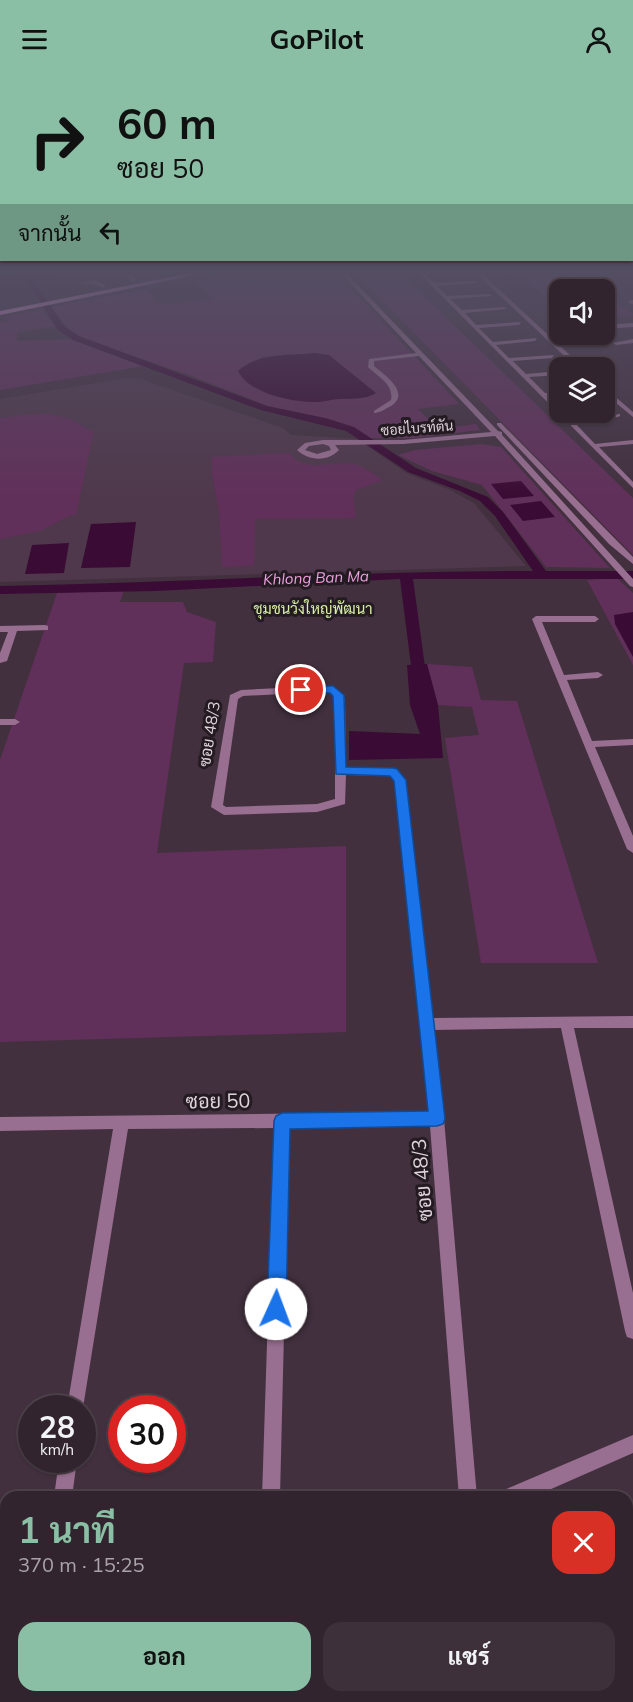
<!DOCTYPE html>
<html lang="th">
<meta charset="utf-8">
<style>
body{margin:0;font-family:Mulish,Sarabun,sans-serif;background:#3d303a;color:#f1f3f6;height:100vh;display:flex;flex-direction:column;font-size:22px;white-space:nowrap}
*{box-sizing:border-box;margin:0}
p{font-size:20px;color:#a8a4aa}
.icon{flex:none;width:33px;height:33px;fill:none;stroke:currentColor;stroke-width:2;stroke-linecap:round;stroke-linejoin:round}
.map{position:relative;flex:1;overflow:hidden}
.side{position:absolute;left:0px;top:1413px;width:633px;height:212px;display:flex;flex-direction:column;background:#32242e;border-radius:18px 18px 0 0;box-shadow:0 2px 4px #0004,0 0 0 2px #4d414a}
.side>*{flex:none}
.guide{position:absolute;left:0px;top:0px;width:633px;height:183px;box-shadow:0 2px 4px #0004,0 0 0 2px #4d414a;background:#8abfa5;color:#111;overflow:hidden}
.tools{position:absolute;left:549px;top:201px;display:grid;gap:12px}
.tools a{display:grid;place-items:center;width:66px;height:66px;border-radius:12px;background:#32242e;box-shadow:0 2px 4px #0004,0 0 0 2px #4d414a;font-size:30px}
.speed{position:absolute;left:18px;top:1317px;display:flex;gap:12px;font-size:30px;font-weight:700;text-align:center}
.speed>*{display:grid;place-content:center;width:78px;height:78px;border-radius:50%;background:#32242e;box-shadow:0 2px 4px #0004,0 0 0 2px #4d414a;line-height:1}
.speed small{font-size:15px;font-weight:400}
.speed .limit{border:9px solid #d22;background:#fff;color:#111}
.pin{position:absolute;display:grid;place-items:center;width:51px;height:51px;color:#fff;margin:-26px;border:3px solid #fff;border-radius:50%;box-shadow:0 2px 6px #0007}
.me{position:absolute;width:66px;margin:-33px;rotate:2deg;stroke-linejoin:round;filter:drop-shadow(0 0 4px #0008)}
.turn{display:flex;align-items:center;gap:21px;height:126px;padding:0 18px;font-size:27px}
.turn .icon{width:78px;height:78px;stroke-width:2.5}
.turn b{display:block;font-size:42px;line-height:51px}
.then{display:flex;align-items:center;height:57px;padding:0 18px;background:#0003;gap:12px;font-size:22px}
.round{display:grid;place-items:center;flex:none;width:63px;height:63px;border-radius:18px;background:#3d303a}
.headline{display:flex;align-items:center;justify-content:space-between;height:102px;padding:0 18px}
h1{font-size:36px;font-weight:700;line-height:45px;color:#8abfa5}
.button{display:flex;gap:12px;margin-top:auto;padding:12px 18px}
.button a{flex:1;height:69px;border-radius:18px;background:#8abfa5;color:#111;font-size:24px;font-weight:700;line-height:69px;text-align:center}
.button a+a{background:#3d303a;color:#f1f3f6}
header{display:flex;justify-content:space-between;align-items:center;height:78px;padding:0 18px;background:#8abfa5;color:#111;font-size:27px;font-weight:700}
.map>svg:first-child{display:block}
.built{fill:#4f384b}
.green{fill:#61305a;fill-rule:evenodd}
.water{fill:#3a0b34}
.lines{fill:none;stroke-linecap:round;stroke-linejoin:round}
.canal{fill:#3a0b34;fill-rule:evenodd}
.minor{fill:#986f90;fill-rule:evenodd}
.primary{fill:#f9a6ea;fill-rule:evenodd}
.route{fill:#1a73e8;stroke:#114b97;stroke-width:1.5}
.labels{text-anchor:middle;stroke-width:6;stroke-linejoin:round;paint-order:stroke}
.far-street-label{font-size:14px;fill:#ded3db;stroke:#231b21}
.far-water-label{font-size:15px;font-style:italic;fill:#efa1e1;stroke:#231b21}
.far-neighbourhood-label{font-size:15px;fill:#d7f0a5;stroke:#231b21}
.street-label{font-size:16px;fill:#ded3db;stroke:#231b21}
.near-street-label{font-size:20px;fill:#ded3db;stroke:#231b21}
</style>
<header><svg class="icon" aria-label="menu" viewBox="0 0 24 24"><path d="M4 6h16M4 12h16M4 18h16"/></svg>GoPilot<svg class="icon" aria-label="person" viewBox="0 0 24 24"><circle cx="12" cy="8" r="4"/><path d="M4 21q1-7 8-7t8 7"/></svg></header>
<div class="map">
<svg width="633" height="1624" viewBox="0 0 633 1624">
<rect width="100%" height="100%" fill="#42303e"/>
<path class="built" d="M 126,300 L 141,301 L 283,350 L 291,357 L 357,361 L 408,396 L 448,411 L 474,425 L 526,488 L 0,504 L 0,321 Z"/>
<path class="green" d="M 235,193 L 335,193 L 459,326 L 418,331 L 438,351 L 476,346 L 480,352 L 414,360 L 369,360 L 333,342 L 268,328 L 192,298 L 84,261 L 71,254 L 51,229 L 147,211 L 159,227 L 213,220 L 193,202 ZM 279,278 L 354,321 L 341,320 L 261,279 Z
M 353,193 L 398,193 L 633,420 L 633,477 Z
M 515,193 L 570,193 L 597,211 L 560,212 L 559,229 Z
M 604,217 L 633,236 L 633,237 L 605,239 Z
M 42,232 L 55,248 L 17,254 L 17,263 L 70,261 L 143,288 L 0,312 L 0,245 L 9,243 L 4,239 Z
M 48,336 L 68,340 L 90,352 L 94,352 L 76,437 L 71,437 L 40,453 L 0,461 L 0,340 L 24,337 Z
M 481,366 L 501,369 L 610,490 L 546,489 L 482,407 L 432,393 L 398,377 L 415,372 Z
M 289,375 C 306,398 336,380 358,387 C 366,390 375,397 383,402 L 356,412 L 353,419 L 356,440 L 255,441 L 254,487 L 222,489 L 219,433 L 212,396 L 212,379 Z
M 617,500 L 633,515 L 633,587 L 587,502 Z
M 124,512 L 120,524 L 183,524 L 187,534 L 216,544 L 213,584 L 184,585 L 157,775 L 346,768 L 346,954 L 0,964 L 0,682 L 57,515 Z
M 427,586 L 472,589 L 481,622 L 517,623 L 598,885 L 481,885 L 445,660 L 479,657 L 472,629 L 438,627 Z"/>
<path class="water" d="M 315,275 L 329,277 L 376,315 C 364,322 354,320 340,321 C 332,321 325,324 317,324 C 294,325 249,316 238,293 C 259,274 288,278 315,275 Z
M 521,403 L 534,418 L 503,421 L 491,406 Z
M 541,423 L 555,439 L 523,443 L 510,427 Z
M 136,444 L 130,489 L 81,490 L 91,446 Z
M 69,465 L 64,495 L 25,496 L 32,467 Z
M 633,534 L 633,579 L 615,546 L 614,537 Z
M 427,586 L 438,627 L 443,680 L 349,682 L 349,653 L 420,656 L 410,627 L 407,587 Z"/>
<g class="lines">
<path class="canal" d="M 37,193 L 58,193 L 32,199 L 64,248 L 79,258 L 267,328 L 325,340 L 354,349 L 416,390 L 488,419 L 503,434 L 546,493 L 633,493 L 633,501 L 413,501 L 428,611 L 421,615 L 414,611 L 400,501 L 155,513 L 0,516 L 0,508 C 178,505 355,493 533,493 L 495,438 L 480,423 L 460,413 L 408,394 L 346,353 L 261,332 L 73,262 L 58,252 L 25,200 L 0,203 L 0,199 Z"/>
<path class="minor" d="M 120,193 L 126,193 L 137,202 L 132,203 Z
M 173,193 L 178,193 L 176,195 Z
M 339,193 L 344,193 L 498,353 L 502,354 L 502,357 L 633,501 L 633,509 L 630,508 L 495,358 L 403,366 L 335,367 L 339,372 C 328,384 309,383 297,372 L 305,365 L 323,362 L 403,362 L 491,354 L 419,278 L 374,283 L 374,288 C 385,297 411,315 391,328 C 385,331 380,335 374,335 L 374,333 L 391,322 C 394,306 378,299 368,289 L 369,281 L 416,275 ZM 323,366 L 329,368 L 331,372 L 317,376 L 305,372 L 309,368 Z
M 417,193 L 460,193 L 426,197 L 434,205 L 475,203 L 478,205 L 437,208 L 447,218 L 489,216 L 492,218 L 450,221 L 462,232 L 504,229 L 507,231 L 465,235 L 476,247 L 521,244 L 519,247 L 479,250 L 493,264 L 537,260 L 535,263 L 496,267 L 509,280 L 554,277 L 552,280 L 513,283 L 526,296 L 560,293 L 560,297 L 529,299 L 545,315 L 560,314 L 560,318 L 548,319 L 560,330 L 560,334 L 564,334 L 569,340 L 620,336 L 620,338 L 618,339 L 573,343 L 595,366 L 633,362 L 633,366 L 599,369 L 633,404 L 633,410 Z
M 474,193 L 479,193 L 584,290 L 577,290 Z
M 633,193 L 633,197 L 617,196 Z
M 95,202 L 106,208 L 103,210 L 94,206 L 79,205 Z
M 630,222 L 633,222 L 633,226 L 628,225 Z
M 633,245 L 633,249 L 604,251 L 604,247 Z
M 633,261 L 633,265 L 616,267 L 613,265 Z
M 604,309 L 633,334 L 633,339 L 604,315 Z
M 497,345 L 501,345 L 633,479 L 633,486 L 609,466 L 497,347 Z
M 536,538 L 595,538 L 599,541 L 595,544 L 542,544 L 564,597 L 598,594 L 603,597 L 598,600 L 567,602 L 592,663 L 633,661 L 633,667 L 595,669 L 633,758 L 633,775 L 627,771 L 532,541 Z
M 45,547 L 48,548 L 48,552 L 17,553 L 7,583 L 0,585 L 0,575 L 8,554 L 0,554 L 0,548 Z
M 321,608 L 336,610 L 345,621 L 346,690 L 393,690 L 397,691 L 405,702 L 433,940 L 633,938 L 633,950 L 574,950 L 633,1215 L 633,1261 L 627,1259 L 625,1253 L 561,950 L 434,952 L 444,1041 L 477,1419 L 459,1419 L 430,1048 L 289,1049 L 280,1419 L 262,1419 L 274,1050 L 128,1051 L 82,1336 L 82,1330 L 67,1330 L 113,1051 L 0,1053 L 0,1039 L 429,1034 L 395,703 L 390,698 L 346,697 L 345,726 L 317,734 L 224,737 L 211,729 L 230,617 L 241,612 ZM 321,614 L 330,615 L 335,621 L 335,721 L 317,726 L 226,729 L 223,727 L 238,621 L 243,618 Z
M 0,641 L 15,641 L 20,644 L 15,647 L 0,647 Z
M 633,1357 L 633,1375 L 533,1419 L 502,1419 L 504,1412 Z
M 59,1382 L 77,1382 L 72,1419 L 54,1419 Z
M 21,1618 L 42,1618 L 42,1624 L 20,1624 Z
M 84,1618 L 113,1618 L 111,1624 L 81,1624 Z"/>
<path class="primary" d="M 201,193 L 215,193 L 0,237 L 0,233 Z"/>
</g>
<linearGradient id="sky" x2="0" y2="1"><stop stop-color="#241a22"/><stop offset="0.46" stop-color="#544e63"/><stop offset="1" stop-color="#544e63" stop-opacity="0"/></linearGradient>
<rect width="633" height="421" fill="url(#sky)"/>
<path class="route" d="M 301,608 L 333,608 L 344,617 L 346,689 L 393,690 L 397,691 L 406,702 L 445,1041 L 443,1046 L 437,1048 L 290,1051 L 286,1231 L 283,1238 L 276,1241 L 270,1238 L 267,1231 L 274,1043 L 276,1038 L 282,1035 L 428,1033 L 394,703 L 390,698 L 336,696 L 333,618 L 330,615 L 297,614 L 297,609 Z"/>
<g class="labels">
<g class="far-street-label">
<text transform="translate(417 350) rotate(-4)" y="5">ซอยไบรท์ตัน</text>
</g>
<g class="far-water-label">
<text transform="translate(316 500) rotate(-2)" y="5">Khlong Ban Ma</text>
</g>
<g class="far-neighbourhood-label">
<text x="313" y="536">ชุมชนวังใหญ่พัฒนา</text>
</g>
<g class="street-label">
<text transform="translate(209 656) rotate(-81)" y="6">ซอย 48/3</text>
</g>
<g class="near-street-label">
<text transform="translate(218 1023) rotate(-1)" y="7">ซอย 50</text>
<text transform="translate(422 1102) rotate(-95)" y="7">ซอย 48/3</text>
</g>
</g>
</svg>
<div class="tools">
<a><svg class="icon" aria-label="sound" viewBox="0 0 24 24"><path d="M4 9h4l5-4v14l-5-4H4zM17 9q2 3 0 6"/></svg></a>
<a><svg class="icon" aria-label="layers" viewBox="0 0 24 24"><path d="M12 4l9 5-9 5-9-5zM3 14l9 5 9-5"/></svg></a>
</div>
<div class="speed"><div>28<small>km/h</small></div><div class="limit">30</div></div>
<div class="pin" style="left:301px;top:612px;background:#d93025"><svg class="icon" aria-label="arrive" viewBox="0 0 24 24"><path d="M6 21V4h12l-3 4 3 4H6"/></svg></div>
<svg class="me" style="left:276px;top:1231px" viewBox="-20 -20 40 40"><circle r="19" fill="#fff"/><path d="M0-13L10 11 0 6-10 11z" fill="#1a73e8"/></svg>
<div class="guide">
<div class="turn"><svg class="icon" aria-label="right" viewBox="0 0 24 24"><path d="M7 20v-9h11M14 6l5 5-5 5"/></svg><div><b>60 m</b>ซอย 50</div></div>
<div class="then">จากนั้น<svg class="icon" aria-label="left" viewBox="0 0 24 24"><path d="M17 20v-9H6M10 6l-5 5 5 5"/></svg></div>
</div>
<section class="side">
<div class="headline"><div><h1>1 นาที</h1><p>370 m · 15:25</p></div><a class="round" style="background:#d93025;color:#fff"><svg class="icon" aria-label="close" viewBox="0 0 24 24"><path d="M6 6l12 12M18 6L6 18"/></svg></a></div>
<div class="button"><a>ออก</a><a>แชร์</a></div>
</section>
</div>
